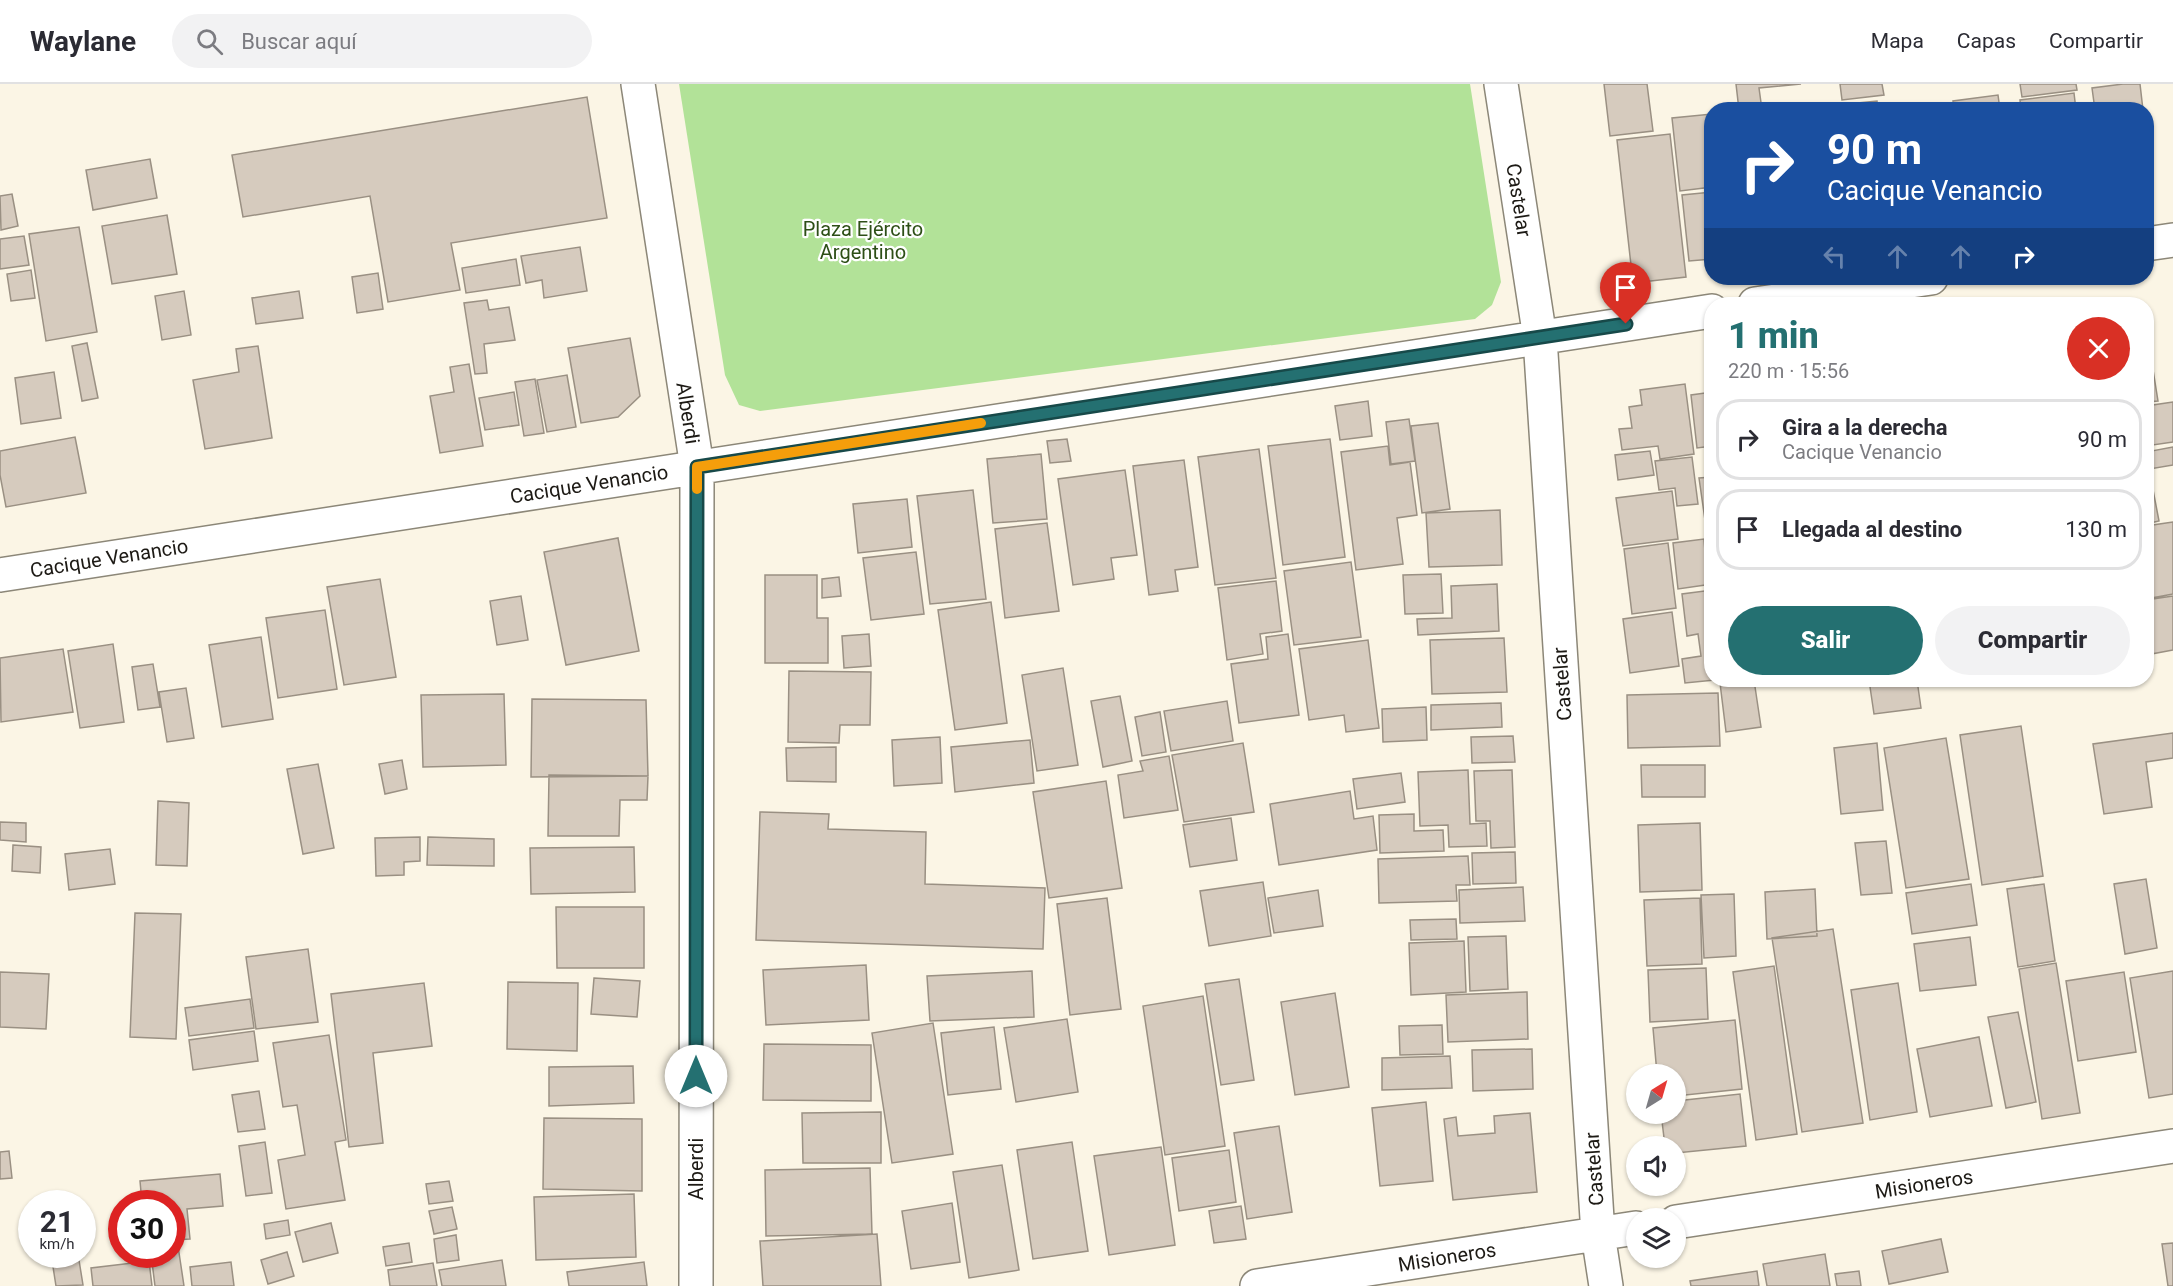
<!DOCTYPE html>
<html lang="es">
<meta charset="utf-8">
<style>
body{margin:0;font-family:Roboto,sans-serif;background:#f2f2f3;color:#2b2b33;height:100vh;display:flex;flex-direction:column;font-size:22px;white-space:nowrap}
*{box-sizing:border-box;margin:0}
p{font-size:20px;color:#7c7c81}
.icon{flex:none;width:33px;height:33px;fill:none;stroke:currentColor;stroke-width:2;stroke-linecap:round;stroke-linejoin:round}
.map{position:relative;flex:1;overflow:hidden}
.side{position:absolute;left:1704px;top:213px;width:450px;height:390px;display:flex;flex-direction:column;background:#fff;border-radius:24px;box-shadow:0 2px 4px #0004}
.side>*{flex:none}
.top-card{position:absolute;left:1704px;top:18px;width:450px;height:183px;border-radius:24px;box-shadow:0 2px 4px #0004;background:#1a4fa0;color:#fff;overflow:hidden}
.needle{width:39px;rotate:37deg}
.fabs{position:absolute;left:1626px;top:980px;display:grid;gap:12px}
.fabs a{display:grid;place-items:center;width:60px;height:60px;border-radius:50%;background:#fff;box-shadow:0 2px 4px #0004;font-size:30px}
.speed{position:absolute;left:18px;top:1106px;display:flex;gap:12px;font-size:30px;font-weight:700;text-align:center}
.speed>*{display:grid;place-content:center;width:78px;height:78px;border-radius:50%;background:#fff;box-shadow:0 2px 4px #0004;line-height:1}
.speed small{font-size:15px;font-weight:400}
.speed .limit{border:9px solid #d22;background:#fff;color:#111}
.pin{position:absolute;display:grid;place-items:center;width:51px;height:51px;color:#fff;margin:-62px -26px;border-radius:50% 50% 50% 0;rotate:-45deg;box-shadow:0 0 6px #0007}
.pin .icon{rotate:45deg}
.me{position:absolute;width:66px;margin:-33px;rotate:0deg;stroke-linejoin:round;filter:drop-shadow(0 0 4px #0008)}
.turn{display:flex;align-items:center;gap:21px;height:126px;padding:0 24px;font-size:27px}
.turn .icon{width:78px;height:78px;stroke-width:2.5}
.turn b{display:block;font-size:42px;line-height:51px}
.lanes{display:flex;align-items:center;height:57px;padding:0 24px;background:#0003;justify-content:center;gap:30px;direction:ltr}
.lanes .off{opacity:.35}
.round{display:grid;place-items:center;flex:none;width:63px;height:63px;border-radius:32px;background:#f2f2f3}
.headline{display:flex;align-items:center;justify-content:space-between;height:102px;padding:0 24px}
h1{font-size:36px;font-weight:800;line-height:45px;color:#247071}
.cta{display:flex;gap:12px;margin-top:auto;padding:12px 24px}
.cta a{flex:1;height:69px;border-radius:36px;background:#247071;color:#fff;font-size:24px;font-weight:800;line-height:69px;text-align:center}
.cta a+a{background:#f2f2f3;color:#2b2b33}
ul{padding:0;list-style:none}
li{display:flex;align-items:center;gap:18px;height:81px;margin:0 12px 9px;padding:0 12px;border:3px solid #e1e1e2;border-radius:24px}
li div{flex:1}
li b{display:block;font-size:22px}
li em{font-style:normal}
header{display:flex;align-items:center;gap:36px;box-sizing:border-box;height:84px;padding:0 30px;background:#fff;border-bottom:2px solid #e1e1e2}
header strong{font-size:28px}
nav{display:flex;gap:33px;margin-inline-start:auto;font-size:21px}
.search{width:420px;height:54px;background:#f2f2f3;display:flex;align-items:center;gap:15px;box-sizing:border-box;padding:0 21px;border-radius:33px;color:#7c7c81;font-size:22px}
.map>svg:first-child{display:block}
.green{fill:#b2e298}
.building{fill:#d6cbbe;stroke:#9a9083;stroke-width:1.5}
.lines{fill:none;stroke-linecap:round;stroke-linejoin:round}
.street-casing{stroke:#8c8778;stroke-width:36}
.street{stroke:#fff;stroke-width:33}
.route-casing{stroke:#174949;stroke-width:15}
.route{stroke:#247071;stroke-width:10}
.slow{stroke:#f59e0b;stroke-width:10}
.labels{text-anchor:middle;stroke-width:4.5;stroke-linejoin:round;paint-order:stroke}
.street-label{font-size:20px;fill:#1d1a15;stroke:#fff}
.park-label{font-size:20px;fill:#2d4f16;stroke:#fff}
</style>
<header>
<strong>Waylane</strong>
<div class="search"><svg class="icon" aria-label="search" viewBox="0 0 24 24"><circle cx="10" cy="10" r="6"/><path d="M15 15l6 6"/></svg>Buscar aquí</div>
<nav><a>Mapa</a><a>Capas</a><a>Compartir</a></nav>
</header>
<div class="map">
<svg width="2173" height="1202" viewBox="0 0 2173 1202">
<rect width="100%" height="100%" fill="#fbf5e5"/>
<path class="green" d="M 679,0 L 1470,0 L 1501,198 L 1492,221 L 1475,235 L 760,327 L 739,321 L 725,291 Z"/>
<path class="building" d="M 1604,0 L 1647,0 L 1653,47 L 1610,52 Z
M 1736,0 L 1801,0 L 1759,4 L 1762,26 L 1739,26 Z
M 1840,0 L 1882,0 L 1884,11 L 1842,16 Z
M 2020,0 L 2076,0 L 2077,6 L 2022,13 Z
M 2123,0 L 2140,0 L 2143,26 L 2095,26 L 2092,4 Z
M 2074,9 L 2076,26 L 2021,26 L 2020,16 Z
M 1998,11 L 2000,26 L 1954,26 L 1953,17 Z
M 587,13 L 607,134 L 451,159 L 460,206 L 388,218 L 370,112 L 243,133 L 232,71 Z
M 1877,17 L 1878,26 L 1849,26 L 1848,20 Z
M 1712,30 L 1712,103 L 1680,107 L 1672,34 Z
M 2146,49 L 2153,95 L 2146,96 Z
M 1670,50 L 1686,193 L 1633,199 L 1617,56 Z
M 150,75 L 157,114 L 93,126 L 86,86 Z
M 1712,108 L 1712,175 L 1689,177 L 1682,111 Z
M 12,110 L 18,142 L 1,146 L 0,112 Z
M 167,131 L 177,190 L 112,200 L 102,142 Z
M 79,143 L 97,248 L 46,257 L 29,150 Z
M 24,152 L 29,181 L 0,185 L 0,155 Z
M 580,163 L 587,207 L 544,214 L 542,196 L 526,199 L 521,172 Z
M 516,175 L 520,201 L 466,209 L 462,184 Z
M 31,186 L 35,214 L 11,217 L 7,190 Z
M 378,189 L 383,225 L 357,229 L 352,193 Z
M 184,207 L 191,251 L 162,256 L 155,212 Z
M 299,207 L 303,234 L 256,240 L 252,214 Z
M 487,216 L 489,226 L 509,223 L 515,256 L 484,260 L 487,289 L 475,290 L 464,219 Z
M 2146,242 L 2158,317 L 2146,318 Z
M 630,254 L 640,312 L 618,333 L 581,339 L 568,264 Z
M 87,259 L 98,314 L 82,317 L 72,262 Z
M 258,262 L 272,354 L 205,365 L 193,296 L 239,288 L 236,265 Z
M 469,280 L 483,362 L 440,369 L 430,312 L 454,308 L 450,283 Z
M 54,288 L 61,334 L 21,340 L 15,294 Z
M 567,291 L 576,343 L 547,348 L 537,296 Z
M 535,295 L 544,349 L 524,352 L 515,298 Z
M 1685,300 L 1694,370 L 1660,375 L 1658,362 L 1622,366 L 1619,345 L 1632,344 L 1629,323 L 1642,321 L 1640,306 Z
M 514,308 L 519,341 L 485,346 L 479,314 Z
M 1712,308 L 1712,362 L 1697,364 L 1691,311 Z
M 1368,317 L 1372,352 L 1340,356 L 1335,322 Z
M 2173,318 L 2173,358 L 2146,362 L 2146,322 Z
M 1409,335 L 1415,377 L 1391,380 L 1386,338 Z
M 1438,339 L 1450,425 L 1422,429 L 1411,342 Z
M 75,353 L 86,409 L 6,423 L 0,391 L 0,367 Z
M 1067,355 L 1071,377 L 1050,379 L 1047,357 Z
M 1330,355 L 1345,473 L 1283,481 L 1268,362 Z
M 1388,362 L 1390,381 L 1410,378 L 1417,431 L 1397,434 L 1403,480 L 1356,486 L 1341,368 Z
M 2173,363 L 2173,381 L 2149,385 L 2159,437 L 2146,440 L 2146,368 Z
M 1259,365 L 1276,494 L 1215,501 L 1198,373 Z
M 1650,367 L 1654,391 L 1618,396 L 1615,371 Z
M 1041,370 L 1047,435 L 993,439 L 987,375 Z
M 1692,373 L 1698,420 L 1677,422 L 1675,404 L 1659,406 L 1655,377 Z
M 1184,376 L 1198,483 L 1175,486 L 1178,507 L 1149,511 L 1133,382 Z
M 1125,386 L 1137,471 L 1111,474 L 1114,495 L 1073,501 L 1058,395 Z
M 1712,393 L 1712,463 L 1709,464 L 1699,394 Z
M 973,406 L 986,515 L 930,520 L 917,412 Z
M 1672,407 L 1678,455 L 1623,462 L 1616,414 Z
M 907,415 L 912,463 L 858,469 L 853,420 Z
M 1500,426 L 1502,481 L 1429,483 L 1426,429 Z
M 2173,438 L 2173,510 L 2146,515 L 2146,442 Z
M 1047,439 L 1059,527 L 1005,534 L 995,445 Z
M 618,454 L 639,567 L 566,581 L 544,468 Z
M 1704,455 L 1705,467 L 1712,467 L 1712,500 L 1678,505 L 1673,459 Z
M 1668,459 L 1676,524 L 1632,530 L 1624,465 Z
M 916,468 L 924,530 L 871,536 L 863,474 Z
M 1351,478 L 1361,553 L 1294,561 L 1284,487 Z
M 1441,490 L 1443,529 L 1405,530 L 1403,491 Z
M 765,491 L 817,491 L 817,534 L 828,534 L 828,579 L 765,579 Z
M 839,493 L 841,512 L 822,514 L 822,495 Z
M 380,495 L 396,593 L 344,601 L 327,503 Z
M 1276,497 L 1282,547 L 1260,550 L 1263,570 L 1227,576 L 1218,504 Z
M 1497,500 L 1499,547 L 1418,551 L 1417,535 L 1452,534 L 1451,502 Z
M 1712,506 L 1712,596 L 1715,596 L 1685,599 L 1682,575 L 1701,572 L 1698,550 L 1687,552 L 1682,510 Z
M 521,512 L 528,556 L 497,561 L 490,517 Z
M 2173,512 L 2173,566 L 2146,571 L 2146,516 Z
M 991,518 L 1007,639 L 955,646 L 938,526 Z
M 325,526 L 337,605 L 278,614 L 266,534 Z
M 1672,528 L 1679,582 L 1630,589 L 1623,535 Z
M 869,550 L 871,582 L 844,584 L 842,552 Z
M 1288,550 L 1299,631 L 1239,639 L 1231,580 L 1268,575 L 1266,553 Z
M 261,553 L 273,635 L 222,643 L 209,561 Z
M 1504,554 L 1507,608 L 1432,610 L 1430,556 Z
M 1368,556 L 1379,644 L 1346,648 L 1344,631 L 1309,636 L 1299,565 Z
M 113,560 L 124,638 L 80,644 L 68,567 Z
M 63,565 L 73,628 L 1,638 L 0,574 Z
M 153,580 L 160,623 L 138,626 L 132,583 Z
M 1063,584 L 1078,681 L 1037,687 L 1022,591 Z
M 789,587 L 871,588 L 870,641 L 840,641 L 839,659 L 788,658 Z
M 1754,596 L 1761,643 L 1726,648 L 1720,599 Z
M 1771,596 L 1812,596 L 1772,600 Z
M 1869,596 L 1917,596 L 1921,624 L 1874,630 Z
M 186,604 L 194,654 L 167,658 L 159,608 Z
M 1718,609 L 1720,662 L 1628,664 L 1627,611 Z
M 504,610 L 506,681 L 423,683 L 421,611 Z
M 1120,612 L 1132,677 L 1103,683 L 1091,617 Z
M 532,615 L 646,616 L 648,692 L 531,693 Z
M 1227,617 L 1233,657 L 1171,667 L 1164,627 Z
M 1501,619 L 1502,643 L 1431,646 L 1431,621 Z
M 1426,623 L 1427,656 L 1383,658 L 1382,625 Z
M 1160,628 L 1166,668 L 1142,672 L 1135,633 Z
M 2021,642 L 2043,792 L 1982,801 L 1960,651 Z
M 2173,649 L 2173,674 L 2146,678 L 2152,723 L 2104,730 L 2093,660 Z
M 1513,652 L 1515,678 L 1472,679 L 1471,653 Z
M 940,653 L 942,699 L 894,702 L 892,656 Z
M 1946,654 L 1969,795 L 1906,804 L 1884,664 Z
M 1030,656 L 1034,699 L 955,708 L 951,663 Z
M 1243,659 L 1254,728 L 1184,738 L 1172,671 Z
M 1877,659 L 1883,726 L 1841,730 L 1834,664 Z
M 836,663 L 836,698 L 787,697 L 786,664 Z
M 1169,672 L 1178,726 L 1124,734 L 1118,691 L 1143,687 L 1140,677 Z
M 402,676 L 407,705 L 385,710 L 379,680 Z
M 318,680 L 334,764 L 303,770 L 287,685 Z
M 1641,681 L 1705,681 L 1705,713 L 1642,713 Z
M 1468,686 L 1470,740 L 1486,739 L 1487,762 L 1449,763 L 1448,741 L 1420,742 L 1418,688 Z
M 1512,686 L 1515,763 L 1491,764 L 1490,737 L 1476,737 L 1474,687 Z
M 1401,689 L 1405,718 L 1357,725 L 1353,695 Z
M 549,691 L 648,692 L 647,716 L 620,716 L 619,752 L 548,752 Z
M 1106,697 L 1122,804 L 1049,814 L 1033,708 Z
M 1350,707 L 1354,735 L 1373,732 L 1377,766 L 1279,781 L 1270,720 Z
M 158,717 L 189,719 L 187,782 L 156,781 Z
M 760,728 L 829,730 L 828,745 L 926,748 L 925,800 L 1045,804 L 1043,865 L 756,856 Z
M 1414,730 L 1414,747 L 1443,746 L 1444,767 L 1380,769 L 1379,731 Z
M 1231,734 L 1237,776 L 1190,783 L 1183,741 Z
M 0,738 L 26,739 L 26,758 L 0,756 Z
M 1700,739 L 1702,806 L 1640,808 L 1638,741 Z
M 420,753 L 420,777 L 404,778 L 404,791 L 376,792 L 375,754 Z
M 428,753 L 494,755 L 494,782 L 427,781 Z
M 1886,757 L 1892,809 L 1861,811 L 1855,759 Z
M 13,761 L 41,763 L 40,789 L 12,787 Z
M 634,763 L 635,808 L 531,810 L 530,764 Z
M 110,765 L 115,800 L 69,806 L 65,770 Z
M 1515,768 L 1516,799 L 1473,800 L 1472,769 Z
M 1468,772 L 1470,801 L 1456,801 L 1457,817 L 1379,819 L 1378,775 Z
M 2146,795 L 2157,864 L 2125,870 L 2114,800 Z
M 1263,798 L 1271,852 L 1209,862 L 1200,807 Z
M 1971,800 L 1977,841 L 1912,850 L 1906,809 Z
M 2044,800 L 2055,877 L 2018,883 L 2007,805 Z
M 1523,803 L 1525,837 L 1460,839 L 1459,806 Z
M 1815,805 L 1817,852 L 1767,855 L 1765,808 Z
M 1318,806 L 1323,842 L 1274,849 L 1268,814 Z
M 1734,810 L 1736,872 L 1704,874 L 1701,811 Z
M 1107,814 L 1121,925 L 1070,931 L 1057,820 Z
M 1700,814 L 1702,880 L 1647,882 L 1644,816 Z
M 556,823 L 644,823 L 644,884 L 557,884 Z
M 135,829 L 181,830 L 176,955 L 130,953 Z
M 1456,835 L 1457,855 L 1411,856 L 1410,836 Z
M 1833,845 L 1863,1039 L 1802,1048 L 1772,854 Z
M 1506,852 L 1508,905 L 1470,907 L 1468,853 Z
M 1970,853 L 1976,901 L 1920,907 L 1914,860 Z
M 1464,857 L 1466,908 L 1411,911 L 1409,859 Z
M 308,865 L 318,938 L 256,945 L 246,873 Z
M 2056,879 L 2080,1029 L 2042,1035 L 2019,885 Z
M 866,881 L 869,936 L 766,941 L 763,886 Z
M 1774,882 L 1797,1050 L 1756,1056 L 1733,888 Z
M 1706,884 L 1708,935 L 1650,938 L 1648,886 Z
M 1032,887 L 1034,933 L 930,937 L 927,892 Z
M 2173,887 L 2173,1010 L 2149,1014 L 2130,894 Z
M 0,888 L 49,890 L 46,945 L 0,943 Z
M 2124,888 L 2136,968 L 2078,977 L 2066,897 Z
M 594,894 L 640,897 L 637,933 L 591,930 Z
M 1239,895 L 1254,996 L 1221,1001 L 1205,900 Z
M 508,898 L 578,899 L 577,967 L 507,965 Z
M 424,899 L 432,962 L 373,969 L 383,1059 L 349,1063 L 331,910 Z
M 1898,899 L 1917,1028 L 1870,1036 L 1851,906 Z
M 1527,908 L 1528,955 L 1448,958 L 1446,911 Z
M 1335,909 L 1349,1003 L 1295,1011 L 1281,918 Z
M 1203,912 L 1225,1062 L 1165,1071 L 1143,922 Z
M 250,915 L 254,944 L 189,952 L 185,924 Z
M 2018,928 L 2036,1018 L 2006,1024 L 1988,933 Z
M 1067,935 L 1078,1008 L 1016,1018 L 1004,944 Z
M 1735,936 L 1742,1005 L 1676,1012 L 1676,990 L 1657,990 L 1653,944 Z
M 933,939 L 953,1070 L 892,1079 L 872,949 Z
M 1442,941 L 1443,970 L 1400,971 L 1399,942 Z
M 994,943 L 1001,1005 L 948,1011 L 941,949 Z
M 254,947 L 258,977 L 193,986 L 189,956 Z
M 329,951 L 346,1056 L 335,1058 L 345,1116 L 286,1125 L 278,1076 L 305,1071 L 297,1021 L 283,1023 L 273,959 Z
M 1979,953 L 1992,1022 L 1930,1033 L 1917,965 Z
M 764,960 L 871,961 L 871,1017 L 763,1016 Z
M 1532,965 L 1533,1005 L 1473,1007 L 1472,966 Z
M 1450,972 L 1452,1004 L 1382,1006 L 1382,974 Z
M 633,982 L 634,1019 L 549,1022 L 549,983 Z
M 259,1007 L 265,1045 L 238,1048 L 232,1011 Z
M 1740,1010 L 1746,1062 L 1676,1069 L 1676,1062 L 1665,1062 L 1661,1029 L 1676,1029 L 1676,1017 Z
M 1426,1018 L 1433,1097 L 1380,1102 L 1372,1024 Z
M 881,1028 L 881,1079 L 803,1079 L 802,1029 Z
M 1530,1029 L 1537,1108 L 1453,1116 L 1444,1035 L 1456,1033 L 1458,1052 L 1495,1049 L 1494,1032 Z
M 544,1034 L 642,1035 L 642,1107 L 543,1105 Z
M 1279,1042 L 1292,1128 L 1247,1135 L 1234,1049 Z
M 265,1058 L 272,1109 L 246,1112 L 239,1062 Z
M 1072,1058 L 1088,1167 L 1033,1175 L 1017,1066 Z
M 1161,1063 L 1175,1161 L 1109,1171 L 1094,1072 Z
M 1229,1066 L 1236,1118 L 1179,1127 L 1172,1074 Z
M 9,1067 L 12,1094 L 0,1095 L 0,1068 Z
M 1002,1081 L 1019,1186 L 969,1194 L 953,1088 Z
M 870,1084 L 872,1150 L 766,1152 L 765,1086 Z
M 220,1090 L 223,1122 L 187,1125 L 190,1155 L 172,1156 L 172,1119 L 142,1119 L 140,1097 Z
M 449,1097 L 453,1117 L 429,1120 L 426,1100 Z
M 634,1110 L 636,1173 L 536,1176 L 534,1113 Z
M 952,1119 L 960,1178 L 911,1185 L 902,1127 Z
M 1241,1122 L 1246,1155 L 1214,1159 L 1209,1127 Z
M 452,1123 L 457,1145 L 434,1150 L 429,1127 Z
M 288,1136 L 290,1151 L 266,1155 L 264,1140 Z
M 331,1139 L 338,1169 L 303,1178 L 295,1148 Z
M 877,1150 L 881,1202 L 763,1202 L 760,1157 Z
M 456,1151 L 459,1176 L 437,1179 L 434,1155 Z
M 1941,1155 L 1948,1188 L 1889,1200 L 1882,1167 Z
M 409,1159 L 412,1178 L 386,1182 L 383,1163 Z
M 2173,1159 L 2173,1202 L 2168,1202 L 2162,1160 Z
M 178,1162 L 184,1202 L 155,1202 L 151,1170 L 172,1170 L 172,1163 Z
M 287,1168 L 294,1192 L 268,1200 L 261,1176 Z
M 51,1170 L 78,1170 L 83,1201 L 56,1202 Z
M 1825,1170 L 1830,1202 L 1767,1202 L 1763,1180 Z
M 502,1176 L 506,1202 L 442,1202 L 439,1186 Z
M 149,1177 L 152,1202 L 93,1202 L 91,1184 Z
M 231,1178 L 234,1202 L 192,1202 L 190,1183 Z
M 644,1178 L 647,1202 L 569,1202 L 567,1188 Z
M 433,1179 L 437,1202 L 390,1202 L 388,1186 Z
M 1757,1187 L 1759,1202 L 1691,1202 L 1690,1197 Z
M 1859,1187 L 1861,1202 L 1837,1202 L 1835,1190 Z"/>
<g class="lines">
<defs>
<path id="street" d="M 638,0 L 697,383 L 696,1202
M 1501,0 L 1540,254 L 1598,1150 L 1606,1202
M 2146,160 L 2173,156
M 1755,220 L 1931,194
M 0,491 L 1712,227
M 1676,1138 L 2173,1062
M 1257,1202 L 1636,1144"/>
</defs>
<use href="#street" class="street-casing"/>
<use href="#street" class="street"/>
</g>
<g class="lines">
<defs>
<path id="route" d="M 696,992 L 697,383 L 1626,240"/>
</defs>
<use href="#route" class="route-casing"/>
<use href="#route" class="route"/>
<path class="slow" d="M 697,405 L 697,383 L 981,339"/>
</g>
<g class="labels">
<g class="street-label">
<text transform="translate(1519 116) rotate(81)" y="7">Castelar</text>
<text transform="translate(688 329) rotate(81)" y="7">Alberdi</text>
<text transform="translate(589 400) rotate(-9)" y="7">Cacique Venancio</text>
<text transform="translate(109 474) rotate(-9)" y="7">Cacique Venancio</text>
<text transform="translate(1562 600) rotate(-94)" y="7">Castelar</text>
<text transform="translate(696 1085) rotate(-90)" y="7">Alberdi</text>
<text transform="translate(1594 1085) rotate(-94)" y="7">Castelar</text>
<text transform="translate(1924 1100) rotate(-9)" y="7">Misioneros</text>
<text transform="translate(1447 1173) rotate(-9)" y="7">Misioneros</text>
</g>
<g class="park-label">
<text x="863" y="152">Plaza Ejército<tspan x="863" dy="23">Argentino</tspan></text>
</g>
</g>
</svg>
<div class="fabs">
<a><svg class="needle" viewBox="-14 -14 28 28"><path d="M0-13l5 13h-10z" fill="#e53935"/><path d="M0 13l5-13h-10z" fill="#7c7c81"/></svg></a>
<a><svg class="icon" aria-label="sound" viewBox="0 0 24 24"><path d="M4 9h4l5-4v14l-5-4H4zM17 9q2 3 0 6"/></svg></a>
<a><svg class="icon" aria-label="layers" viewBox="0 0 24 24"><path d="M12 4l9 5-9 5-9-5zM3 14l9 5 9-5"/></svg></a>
</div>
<div class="speed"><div>21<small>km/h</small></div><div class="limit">30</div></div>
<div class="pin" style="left:1626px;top:240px;background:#d93025"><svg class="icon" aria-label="arrive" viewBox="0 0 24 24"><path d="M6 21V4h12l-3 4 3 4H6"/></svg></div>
<svg class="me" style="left:696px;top:992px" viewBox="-20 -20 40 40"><circle r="19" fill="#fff"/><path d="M0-13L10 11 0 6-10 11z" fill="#247071"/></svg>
<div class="top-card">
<div class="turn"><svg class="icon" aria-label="right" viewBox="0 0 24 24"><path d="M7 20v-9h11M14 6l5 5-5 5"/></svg><div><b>90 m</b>Cacique Venancio</div></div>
<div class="lanes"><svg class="icon off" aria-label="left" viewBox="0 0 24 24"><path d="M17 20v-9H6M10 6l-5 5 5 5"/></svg><svg class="icon off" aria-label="ahead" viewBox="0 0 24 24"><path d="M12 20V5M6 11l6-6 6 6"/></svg><svg class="icon off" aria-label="ahead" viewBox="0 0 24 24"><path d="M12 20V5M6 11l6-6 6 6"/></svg><svg class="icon" aria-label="right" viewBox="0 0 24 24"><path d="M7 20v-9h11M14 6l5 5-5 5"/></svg></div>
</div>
<section class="side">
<div class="headline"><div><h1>1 min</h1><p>220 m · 15:56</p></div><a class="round" style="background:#d93025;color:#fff"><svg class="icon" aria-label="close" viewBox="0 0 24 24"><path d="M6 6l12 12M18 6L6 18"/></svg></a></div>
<ul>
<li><svg class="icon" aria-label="right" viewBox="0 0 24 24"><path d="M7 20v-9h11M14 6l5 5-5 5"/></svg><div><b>Gira a la derecha</b><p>Cacique Venancio</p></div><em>90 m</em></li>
<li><svg class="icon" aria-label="arrive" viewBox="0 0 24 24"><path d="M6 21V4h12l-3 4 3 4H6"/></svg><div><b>Llegada al destino</b></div><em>130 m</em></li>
</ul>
<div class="cta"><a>Salir</a><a>Compartir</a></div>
</section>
</div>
